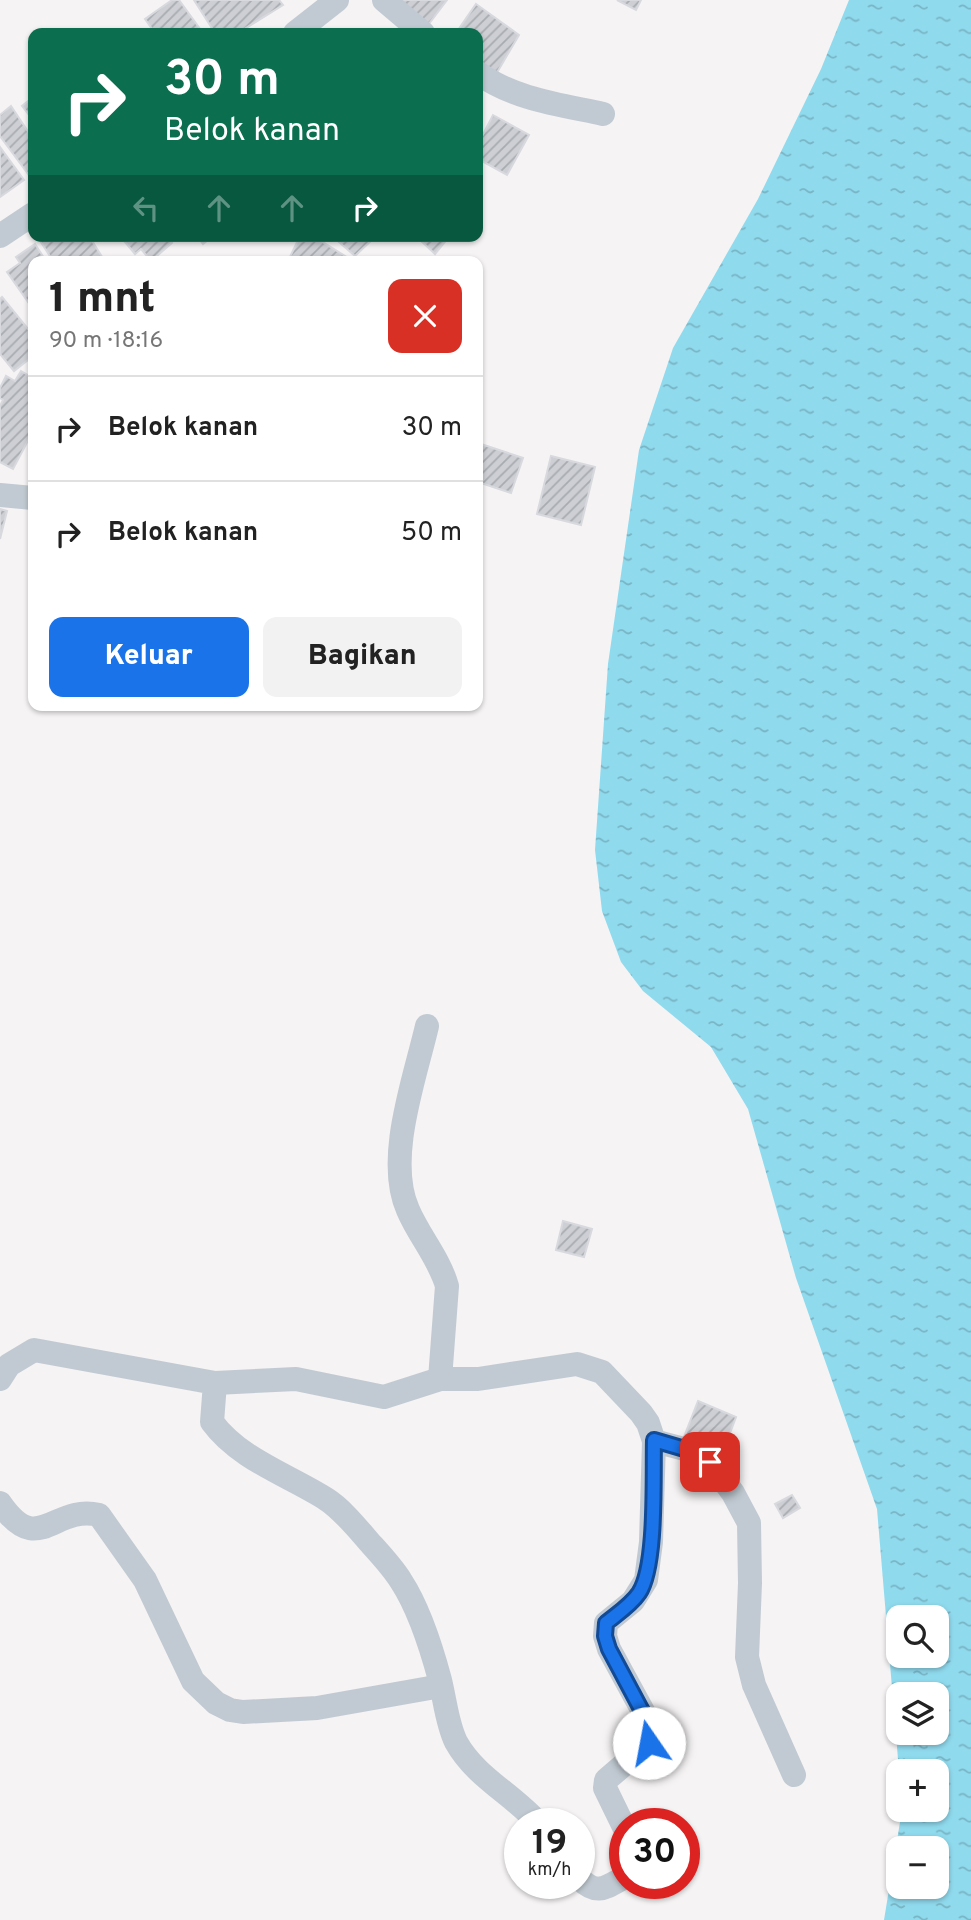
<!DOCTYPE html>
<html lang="id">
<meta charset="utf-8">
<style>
body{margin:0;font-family:Overpass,sans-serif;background:#f2f2f2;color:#222;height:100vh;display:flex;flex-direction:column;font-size:26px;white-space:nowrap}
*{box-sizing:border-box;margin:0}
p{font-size:23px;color:#767676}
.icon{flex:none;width:38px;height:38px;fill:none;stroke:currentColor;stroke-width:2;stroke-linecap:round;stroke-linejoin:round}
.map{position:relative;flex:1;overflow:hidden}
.panel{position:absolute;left:28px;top:256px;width:455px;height:455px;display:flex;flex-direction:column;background:#fff;border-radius:14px;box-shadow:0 2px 5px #0004}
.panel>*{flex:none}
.guide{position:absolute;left:28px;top:28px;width:455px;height:214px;border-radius:14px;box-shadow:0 2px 5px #0004;background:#0b6e4f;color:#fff;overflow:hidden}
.tools{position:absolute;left:886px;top:1605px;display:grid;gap:14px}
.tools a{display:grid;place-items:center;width:63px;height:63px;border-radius:14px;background:#fff;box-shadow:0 2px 5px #0004;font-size:35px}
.speed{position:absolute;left:504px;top:1808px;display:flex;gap:14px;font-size:35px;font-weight:700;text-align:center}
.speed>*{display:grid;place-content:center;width:91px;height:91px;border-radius:50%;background:#fff;box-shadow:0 2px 5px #0004;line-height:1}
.speed small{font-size:18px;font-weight:400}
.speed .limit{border:10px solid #d22;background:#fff;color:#111}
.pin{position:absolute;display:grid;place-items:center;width:60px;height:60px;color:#fff;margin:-30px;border-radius:14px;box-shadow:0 4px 10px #0006}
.me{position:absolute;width:77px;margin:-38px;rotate:348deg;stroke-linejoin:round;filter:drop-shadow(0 0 5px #0008)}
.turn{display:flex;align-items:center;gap:24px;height:147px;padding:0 21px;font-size:32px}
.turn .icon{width:91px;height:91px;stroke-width:2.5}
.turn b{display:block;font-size:49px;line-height:60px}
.lanes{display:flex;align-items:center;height:66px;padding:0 21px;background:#0003;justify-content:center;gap:35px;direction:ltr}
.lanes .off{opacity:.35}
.round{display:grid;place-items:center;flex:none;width:74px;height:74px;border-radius:14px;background:#f2f2f2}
.headline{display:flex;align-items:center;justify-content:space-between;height:119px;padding:0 21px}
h1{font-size:42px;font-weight:800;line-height:52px}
.cta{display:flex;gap:14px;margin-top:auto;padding:14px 21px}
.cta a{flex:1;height:80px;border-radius:14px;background:#1a73e8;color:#fff;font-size:28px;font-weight:800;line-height:80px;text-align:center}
.cta a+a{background:#f2f2f2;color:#222}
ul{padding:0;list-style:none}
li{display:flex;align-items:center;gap:21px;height:105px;padding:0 21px;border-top:2px solid #e0e0e0}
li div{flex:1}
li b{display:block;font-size:26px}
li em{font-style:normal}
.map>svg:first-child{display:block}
.water{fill:url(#water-ripples);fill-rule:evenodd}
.building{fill:url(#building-hatch);stroke:#d7d9de;stroke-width:2}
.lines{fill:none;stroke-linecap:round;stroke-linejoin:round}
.street{stroke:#c1cad2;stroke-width:24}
.route-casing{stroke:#114b97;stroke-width:18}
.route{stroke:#1a73e8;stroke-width:12}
</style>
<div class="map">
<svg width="971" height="1920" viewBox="0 0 971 1920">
<defs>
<pattern id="water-ripples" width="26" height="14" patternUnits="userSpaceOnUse" patternTransform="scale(1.75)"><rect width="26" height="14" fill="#90daee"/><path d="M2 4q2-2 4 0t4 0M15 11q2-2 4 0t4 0" fill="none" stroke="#78b4c4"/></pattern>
<pattern id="building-hatch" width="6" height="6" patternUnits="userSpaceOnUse" patternTransform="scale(1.75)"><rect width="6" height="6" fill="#cdcfd5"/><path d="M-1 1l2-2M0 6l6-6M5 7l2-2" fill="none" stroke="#a8abb0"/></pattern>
</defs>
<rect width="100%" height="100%" fill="#f5f3f3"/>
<path class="water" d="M 849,0 L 971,0 L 971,1920 L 884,1920 L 902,1810 L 936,1810 L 936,1771 L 899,1771 L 877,1509 L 796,1278 L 748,1109 L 711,1047 L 643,991 L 621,962 L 602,911 L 595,850 L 608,664 L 639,450 L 673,348 L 758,199 L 821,69 ZM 898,1617 L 936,1617 L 936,1656 L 898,1656 ZM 898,1694 L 936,1694 L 936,1732 L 898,1732 ZM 936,1848 L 936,1886 L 898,1886 L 898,1848 Z"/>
<path class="building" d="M 172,0 L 179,0 L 203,33 L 155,33 L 145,19 Z
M 194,0 L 279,0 L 283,5 L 238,33 L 215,33 Z
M 389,0 L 447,0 L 425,29 Z
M 617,0 L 641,0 L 636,10 Z
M 476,4 L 519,35 L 495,76 L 478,63 L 478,33 L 456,33 Z
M 33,97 L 33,120 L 22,106 Z
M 11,106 L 33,139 L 33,176 L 31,178 L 0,136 L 0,115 Z
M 493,115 L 529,135 L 507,175 L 478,159 L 478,144 Z
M 0,147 L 24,180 L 0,197 Z
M 37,236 L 89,236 L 104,260 L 53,261 Z
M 120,236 L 166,236 L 172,243 L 151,261 L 141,249 L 135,254 Z
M 197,236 L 213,236 L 203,244 Z
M 300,236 L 313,236 L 353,261 L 288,261 Z
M 332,236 L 376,236 L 355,256 Z
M 423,236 L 446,236 L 448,238 L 435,254 L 420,240 Z
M 35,244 L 46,261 L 33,261 L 33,309 L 7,272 L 20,263 L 16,257 Z
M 2,297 L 33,335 L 33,356 L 14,371 L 0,354 L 0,299 Z
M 21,371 L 33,378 L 33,431 L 13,469 L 0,462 L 0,406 L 3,400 L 0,398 L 0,388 L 6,376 L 15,381 Z
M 478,443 L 523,458 L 511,493 L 478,482 Z
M 551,456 L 595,467 L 581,525 L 537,514 Z
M 0,509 L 7,511 L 0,539 Z
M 563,1221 L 592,1229 L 584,1257 L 556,1250 Z
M 698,1401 L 736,1417 L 723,1452 L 684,1437 Z
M 792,1495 L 800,1508 L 783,1518 L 775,1504 Z"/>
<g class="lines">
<path class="street" d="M 384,0 L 423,33
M 295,33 L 337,0
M 478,73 C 513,99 562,105 603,114
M 0,236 L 33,214
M 0,495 L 33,498
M 427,1026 C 415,1078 385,1159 408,1210 C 419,1236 439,1258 447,1286 L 440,1379
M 0,1379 L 9,1365 L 34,1350 L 215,1383 L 296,1379 L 384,1397 L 440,1379 L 478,1379 L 577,1364 L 602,1372 L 641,1413 L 648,1423 L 654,1441 L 651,1542 L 646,1580 L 633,1601 L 606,1623 L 605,1636 L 609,1649 L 651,1726 L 649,1743 L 606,1780 L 605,1788 L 625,1829
M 215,1383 L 212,1422 C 239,1459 288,1475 326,1499 C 342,1509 358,1529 371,1544 C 381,1555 393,1568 401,1581 C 418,1607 432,1650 440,1680 C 445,1700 447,1724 456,1742 C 476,1778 513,1794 539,1824
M 654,1441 L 688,1450 L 710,1462 L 733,1493 L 749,1523 L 750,1583 L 747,1657 L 754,1685 L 794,1775
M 0,1503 C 39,1559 53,1504 99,1515 L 145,1580 L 193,1681 L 216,1703 L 230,1710 L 243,1712 L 317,1708 L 441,1686
M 579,1878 C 597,1896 605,1888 625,1877"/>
</g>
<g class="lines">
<defs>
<path id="route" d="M 649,1743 L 650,1726 L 609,1649 L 605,1636 L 606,1623 C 617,1614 631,1605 639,1593 C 657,1566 653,1476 654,1440 L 688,1450 L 710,1462"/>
</defs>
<use href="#route" class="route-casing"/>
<use href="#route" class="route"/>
</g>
</svg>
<div class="tools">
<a><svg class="icon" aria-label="search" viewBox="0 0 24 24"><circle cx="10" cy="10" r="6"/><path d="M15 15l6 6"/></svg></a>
<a><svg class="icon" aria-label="layers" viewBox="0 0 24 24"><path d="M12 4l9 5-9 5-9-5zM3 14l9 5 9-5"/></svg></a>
<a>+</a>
<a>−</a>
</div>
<div class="speed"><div>19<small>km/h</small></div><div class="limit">30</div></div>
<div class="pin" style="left:710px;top:1462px;background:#d93025"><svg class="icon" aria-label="arrive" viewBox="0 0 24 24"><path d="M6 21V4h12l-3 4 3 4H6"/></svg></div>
<svg class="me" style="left:649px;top:1743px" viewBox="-20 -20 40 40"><circle r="19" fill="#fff"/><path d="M0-13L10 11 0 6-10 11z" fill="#1a73e8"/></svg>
<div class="guide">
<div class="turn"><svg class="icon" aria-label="right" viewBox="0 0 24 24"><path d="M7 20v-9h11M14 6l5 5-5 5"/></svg><div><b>30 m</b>Belok kanan</div></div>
<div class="lanes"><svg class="icon off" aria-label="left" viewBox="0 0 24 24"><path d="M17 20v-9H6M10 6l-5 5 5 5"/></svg><svg class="icon off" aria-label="ahead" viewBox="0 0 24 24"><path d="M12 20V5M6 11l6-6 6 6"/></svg><svg class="icon off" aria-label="ahead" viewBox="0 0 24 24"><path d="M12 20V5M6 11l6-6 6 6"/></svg><svg class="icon" aria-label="right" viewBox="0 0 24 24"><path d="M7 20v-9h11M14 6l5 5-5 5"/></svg></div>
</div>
<section class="panel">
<div class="headline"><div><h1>1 mnt</h1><p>90 m · 18:16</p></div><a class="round" style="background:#d93025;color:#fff"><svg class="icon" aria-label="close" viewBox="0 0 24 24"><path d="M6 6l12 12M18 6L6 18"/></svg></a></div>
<ul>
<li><svg class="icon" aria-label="right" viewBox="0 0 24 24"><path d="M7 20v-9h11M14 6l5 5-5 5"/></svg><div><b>Belok kanan</b></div><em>30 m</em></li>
<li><svg class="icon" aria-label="right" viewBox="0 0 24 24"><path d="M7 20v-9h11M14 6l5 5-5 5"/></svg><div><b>Belok kanan</b></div><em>50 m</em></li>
</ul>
<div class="cta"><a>Keluar</a><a>Bagikan</a></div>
</section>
</div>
